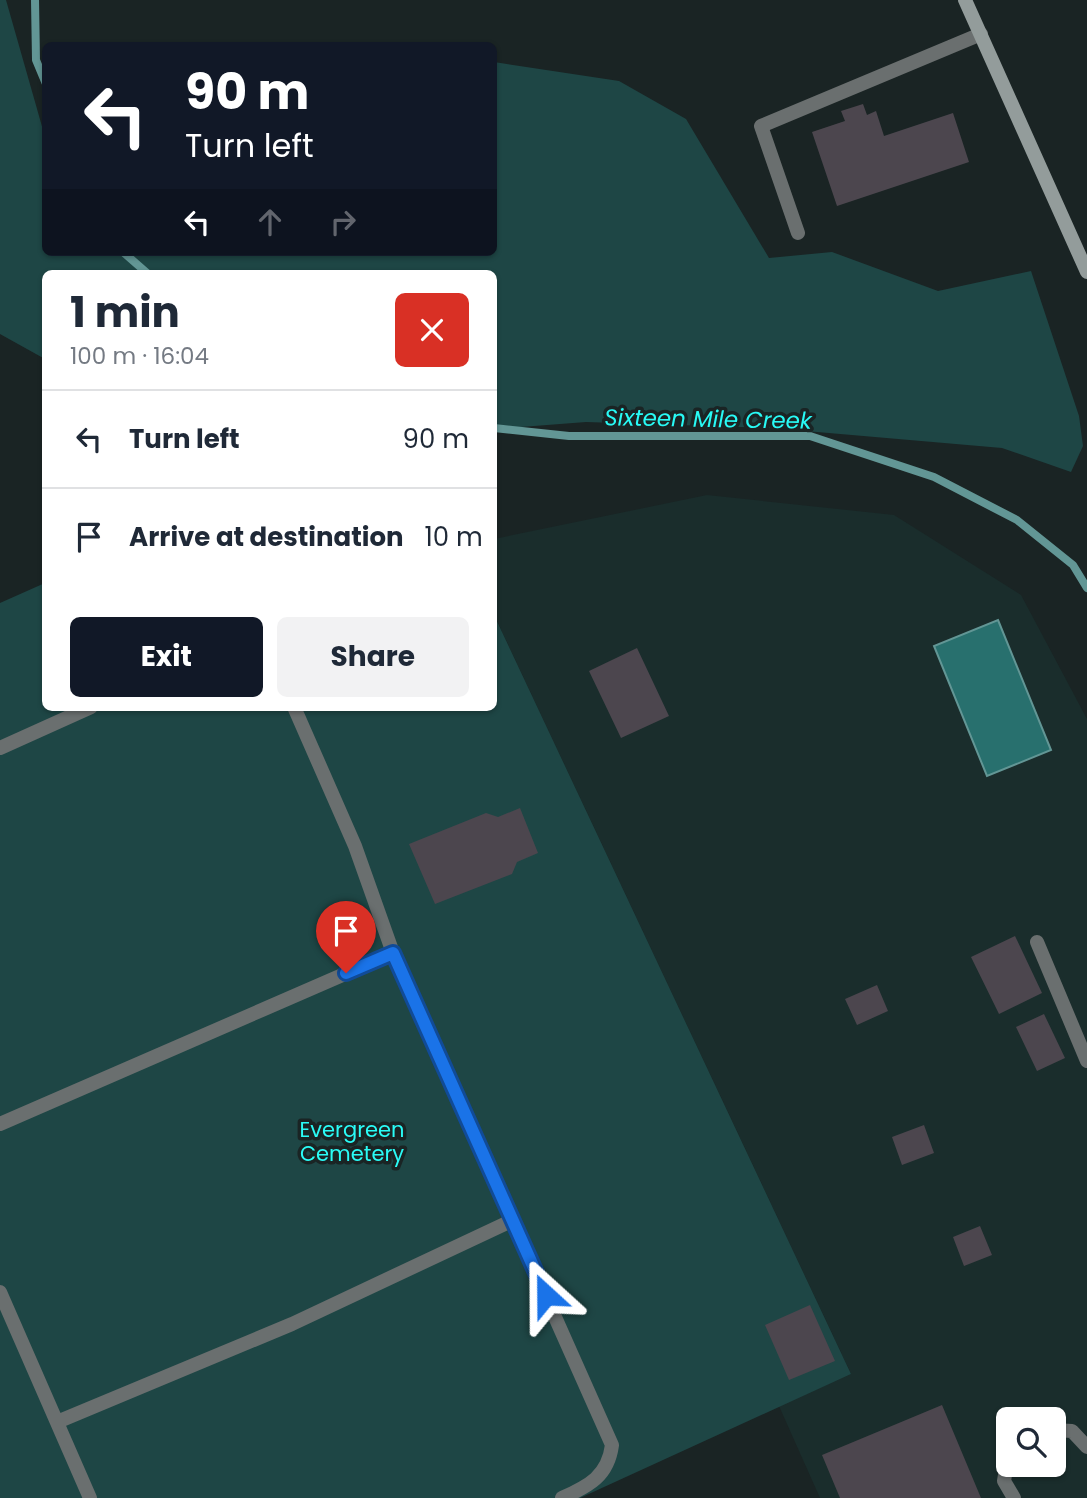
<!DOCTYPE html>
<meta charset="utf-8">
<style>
body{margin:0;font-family:Poppins,sans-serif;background:#f2f2f3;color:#1f2937;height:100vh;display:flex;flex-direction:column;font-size:26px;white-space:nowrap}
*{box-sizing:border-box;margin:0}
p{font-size:23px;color:#747a83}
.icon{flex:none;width:38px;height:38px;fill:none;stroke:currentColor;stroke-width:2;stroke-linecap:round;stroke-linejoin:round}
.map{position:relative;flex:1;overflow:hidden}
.details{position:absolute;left:42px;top:270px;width:455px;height:441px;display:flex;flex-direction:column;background:#fff;border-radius:10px;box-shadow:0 2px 5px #0004}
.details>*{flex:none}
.hud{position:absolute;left:42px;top:42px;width:455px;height:214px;border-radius:10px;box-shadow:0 2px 5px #0004;background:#111827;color:#fff;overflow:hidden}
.fabs{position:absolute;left:996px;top:1407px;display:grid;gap:14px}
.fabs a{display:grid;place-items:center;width:70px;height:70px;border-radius:10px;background:#fff;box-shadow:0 2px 5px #0004;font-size:35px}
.pin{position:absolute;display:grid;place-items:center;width:60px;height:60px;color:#fff;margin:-72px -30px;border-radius:50% 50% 50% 0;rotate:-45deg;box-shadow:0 0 7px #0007}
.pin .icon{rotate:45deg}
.me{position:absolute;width:77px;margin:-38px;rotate:336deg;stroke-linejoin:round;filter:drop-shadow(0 0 5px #0008)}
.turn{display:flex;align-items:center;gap:24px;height:147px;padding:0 28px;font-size:32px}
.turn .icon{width:91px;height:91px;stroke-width:2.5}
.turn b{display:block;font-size:49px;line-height:60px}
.lanes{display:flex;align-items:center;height:66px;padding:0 28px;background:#0003;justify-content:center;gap:35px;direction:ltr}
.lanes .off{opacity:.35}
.round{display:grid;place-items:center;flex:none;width:74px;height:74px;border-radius:10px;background:#f2f2f3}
.summary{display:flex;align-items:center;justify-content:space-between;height:119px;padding:0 28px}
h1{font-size:42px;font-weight:700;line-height:52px}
.action{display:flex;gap:14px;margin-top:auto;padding:14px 28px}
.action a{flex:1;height:80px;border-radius:10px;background:#111827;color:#fff;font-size:28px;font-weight:700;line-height:80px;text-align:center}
.action a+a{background:#f2f2f3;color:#1f2937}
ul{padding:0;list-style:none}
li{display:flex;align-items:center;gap:21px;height:98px;padding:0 28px;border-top:2px solid #e0e1e3}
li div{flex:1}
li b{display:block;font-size:26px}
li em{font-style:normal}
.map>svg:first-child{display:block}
.built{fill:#1a2d2c;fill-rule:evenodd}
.green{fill:#1e4645}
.water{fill:#28706e;stroke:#629695;stroke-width:2}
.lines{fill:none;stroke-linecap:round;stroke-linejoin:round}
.stream{stroke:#629695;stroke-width:8}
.building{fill:#4c464e}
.lane{stroke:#6a6f6f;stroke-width:14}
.street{stroke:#6a6f6f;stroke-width:14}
.secondary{stroke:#939c9b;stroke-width:14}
.route-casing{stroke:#114b97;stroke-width:18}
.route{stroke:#1a73e8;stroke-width:12}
.labels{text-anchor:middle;stroke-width:7;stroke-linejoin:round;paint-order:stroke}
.park-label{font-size:21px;fill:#2afbf6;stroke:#1a2424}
.water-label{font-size:23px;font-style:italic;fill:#28faf5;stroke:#1a2424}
</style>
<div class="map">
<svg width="1087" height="1498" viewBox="0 0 1087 1498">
<rect width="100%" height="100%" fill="#1a2424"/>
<path class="built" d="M 707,495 L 894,515 L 1021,595 L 1087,719 L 1087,1498 L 820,1498 L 779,1406 L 851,1374 L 494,615 L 494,539 ZM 1008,1419 L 1054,1419 L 1054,1465 L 1008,1465 Z"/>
<path class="green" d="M 0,0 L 6,0 L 45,137 L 46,252 L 494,252 L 494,62 L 619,81 L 686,119 L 769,258 L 832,252 L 938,291 L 1031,271 L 1079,416 L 1083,446 L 1071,472 L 1002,448 L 771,428 L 586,422 L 494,429 L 494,273 L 46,273 L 45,359 L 0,334 Z
M 45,583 L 46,707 L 494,707 L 494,615 L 851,1374 L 580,1498 L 0,1498 L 0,603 Z"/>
<path class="water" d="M 998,620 L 1051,750 L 987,776 L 934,646 Z"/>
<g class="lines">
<path class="stream" d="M 35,0 L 36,60 L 46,84
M 123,252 L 147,273
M 494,428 L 569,436 L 810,436 L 934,477 L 1017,520 L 1073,565 L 1087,588"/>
</g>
<path class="building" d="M 863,104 L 867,115 L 876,111 L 884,136 L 953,113 L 969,162 L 837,206 L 812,132 L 845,121 L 841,111 Z
M 637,648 L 669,716 L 621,738 L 589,671 Z
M 520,808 L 538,853 L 517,862 L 512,874 L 435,904 L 409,844 L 486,813 L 498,817 Z
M 1015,936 L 1042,993 L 999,1014 L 971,957 Z
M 877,985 L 888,1011 L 857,1025 L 845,999 Z
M 1044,1014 L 1065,1058 L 1037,1071 L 1016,1027 Z
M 924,1125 L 934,1153 L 902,1165 L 892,1137 Z
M 980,1226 L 992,1255 L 964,1266 L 953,1237 Z
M 810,1305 L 835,1361 L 789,1380 L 765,1325 Z
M 942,1405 L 981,1498 L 840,1498 L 822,1455 Z"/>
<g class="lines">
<path class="lane" d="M 798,233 L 761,126 L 981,34
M 294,707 L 355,846 L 393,953 L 612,1445 C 608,1476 589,1486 562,1498
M 0,748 L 91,707
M 1037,942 L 1087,1061
M 0,1124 L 393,953
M 0,1292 L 90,1498
M 57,1422 L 292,1324 L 513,1220"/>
<path class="street" d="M 1054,1430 L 1072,1431 L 1087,1447
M 1008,1457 L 1004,1481 L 1014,1498"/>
<path class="secondary" d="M 965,0 L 1087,272"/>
</g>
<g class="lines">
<defs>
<path id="route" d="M 346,973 L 393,953 L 546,1295"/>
</defs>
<use href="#route" class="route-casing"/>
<use href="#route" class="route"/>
</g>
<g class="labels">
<g class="park-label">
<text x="352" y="1137">Evergreen<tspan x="352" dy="24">Cemetery</tspan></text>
</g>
<g class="water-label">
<text transform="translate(708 419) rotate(1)" y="8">Sixteen Mile Creek</text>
</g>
</g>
</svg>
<div class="fabs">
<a><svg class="icon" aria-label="search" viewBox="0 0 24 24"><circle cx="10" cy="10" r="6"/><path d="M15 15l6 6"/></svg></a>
</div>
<div class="pin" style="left:346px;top:973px;background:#d93025"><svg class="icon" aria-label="arrive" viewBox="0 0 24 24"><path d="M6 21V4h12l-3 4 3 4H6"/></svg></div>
<svg class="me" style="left:546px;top:1295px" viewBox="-20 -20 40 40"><path d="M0-17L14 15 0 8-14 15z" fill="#1a73e8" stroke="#fff" stroke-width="4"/></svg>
<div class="hud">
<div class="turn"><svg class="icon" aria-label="left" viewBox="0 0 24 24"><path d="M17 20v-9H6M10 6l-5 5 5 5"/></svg><div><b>90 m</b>Turn left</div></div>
<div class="lanes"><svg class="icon" aria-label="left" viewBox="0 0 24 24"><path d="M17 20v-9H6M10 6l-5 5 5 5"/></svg><svg class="icon off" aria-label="ahead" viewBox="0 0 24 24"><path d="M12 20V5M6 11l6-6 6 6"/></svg><svg class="icon off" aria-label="right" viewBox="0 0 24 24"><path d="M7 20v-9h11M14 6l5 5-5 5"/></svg></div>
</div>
<section class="details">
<div class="summary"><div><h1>1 min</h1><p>100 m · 16:04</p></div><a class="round" style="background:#d93025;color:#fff"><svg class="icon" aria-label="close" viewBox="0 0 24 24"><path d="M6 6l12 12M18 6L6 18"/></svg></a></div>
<ul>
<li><svg class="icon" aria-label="left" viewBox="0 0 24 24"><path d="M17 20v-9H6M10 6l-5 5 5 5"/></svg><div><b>Turn left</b></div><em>90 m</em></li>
<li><svg class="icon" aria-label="arrive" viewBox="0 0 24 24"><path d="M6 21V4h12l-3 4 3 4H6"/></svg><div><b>Arrive at destination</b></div><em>10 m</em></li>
</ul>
<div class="action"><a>Exit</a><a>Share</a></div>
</section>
</div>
